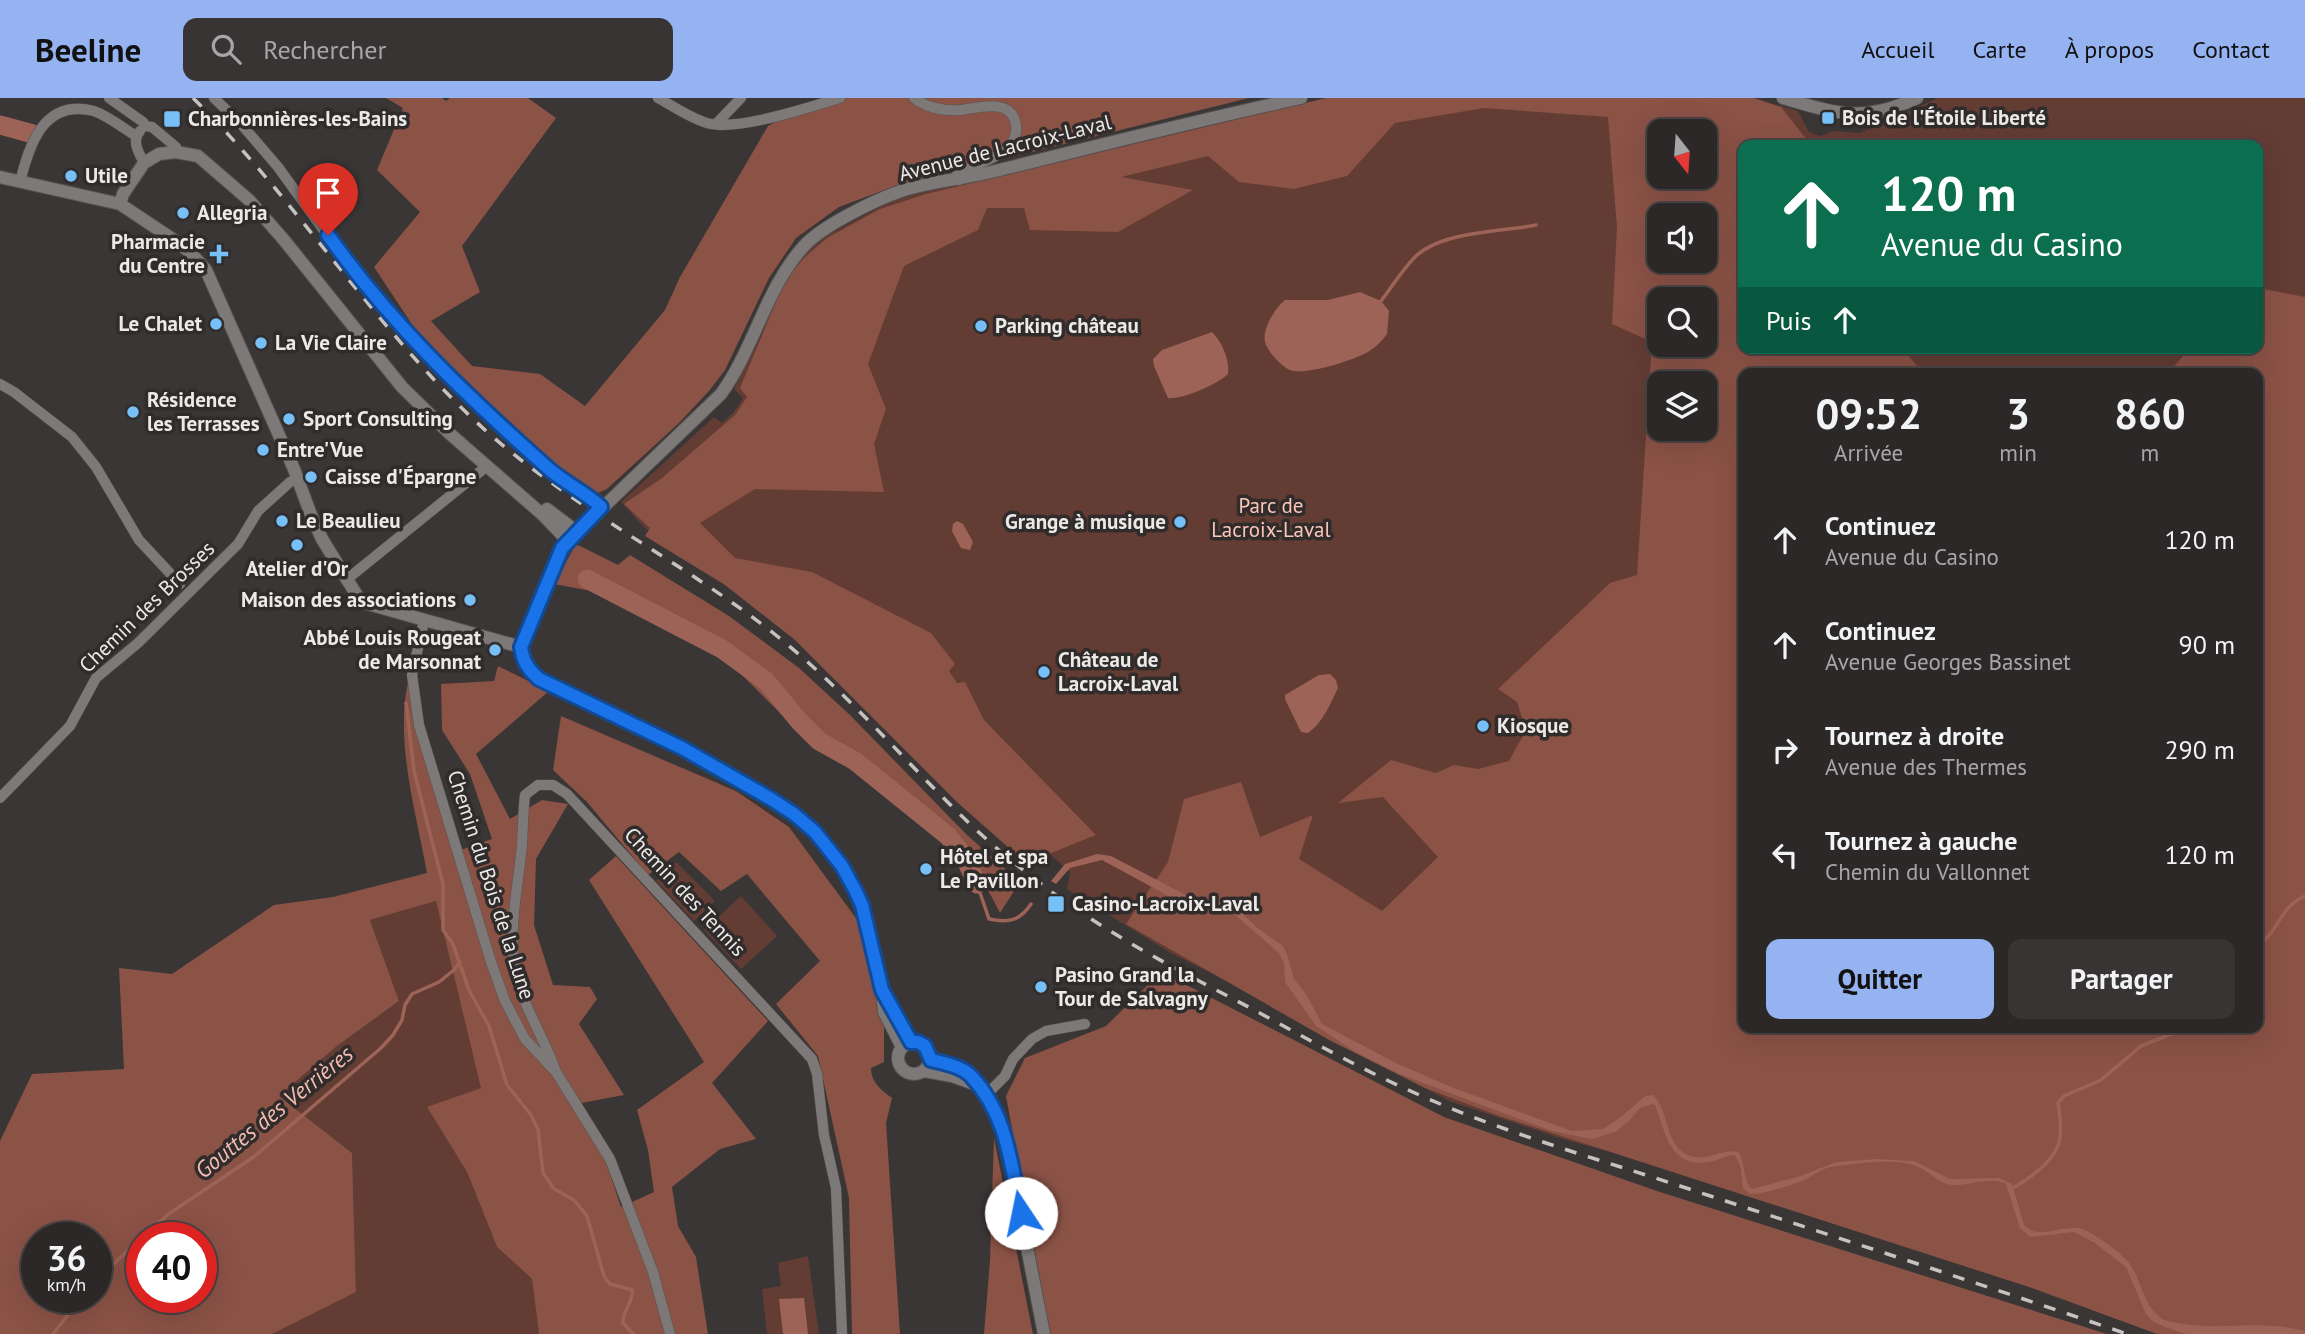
<!DOCTYPE html>
<html lang="fr">
<meta charset="utf-8">
<style>
body{margin:0;font-family:"PT Sans",sans-serif;background:#383434;color:#f1f3f6;height:100vh;display:flex;flex-direction:column;font-size:26px;white-space:nowrap}
*{box-sizing:border-box;margin:0}
p{font-size:23px;color:#a6a6a8}
.icon{flex:none;width:38px;height:38px;fill:none;stroke:currentColor;stroke-width:2;stroke-linecap:round;stroke-linejoin:round}
.map{position:relative;flex:1;overflow:hidden}
.details{position:absolute;left:1738px;top:270px;width:525px;height:665px;display:flex;flex-direction:column;background:#2c2828;border-radius:14px;box-shadow:0 7px 28px #0002,0 0 0 2px #484445}
.details>*{flex:none}
.hud{position:absolute;left:1738px;top:42px;width:525px;height:214px;border-radius:14px;box-shadow:0 7px 28px #0002,0 0 0 2px #484445;background:#0b6e4f;color:#fff;overflow:hidden}
.needle{width:46px;rotate:163deg}
.tools{position:absolute;left:1647px;top:21px;display:grid;gap:14px}
.tools a{display:grid;place-items:center;width:70px;height:70px;border-radius:14px;background:#2c2828;box-shadow:0 7px 28px #0002,0 0 0 2px #484445;font-size:35px}
.speed{position:absolute;left:21px;top:1124px;display:flex;gap:14px;font-size:35px;font-weight:700;text-align:center}
.speed>*{display:grid;place-content:center;width:91px;height:91px;border-radius:50%;background:#2c2828;box-shadow:0 7px 28px #0002,0 0 0 2px #484445;line-height:1}
.speed small{font-size:18px;font-weight:400}
.speed .limit{border:10px solid #d22;background:#fff;color:#111}
.pin{position:absolute;display:grid;place-items:center;width:60px;height:60px;color:#fff;margin:-72px -30px;border-radius:50% 50% 50% 0;rotate:-45deg;box-shadow:0 0 7px #0007}
.pin .icon{rotate:45deg}
.me{position:absolute;width:77px;margin:-38px;rotate:349deg;stroke-linejoin:round;filter:drop-shadow(0 0 5px #0008)}
.turn{display:flex;align-items:center;gap:24px;height:147px;padding:0 28px;font-size:32px}
.turn .icon{width:91px;height:91px;stroke-width:2.5}
.turn b{display:block;font-size:49px;line-height:60px}
.then{display:flex;align-items:center;height:66px;padding:0 28px;background:#0003;gap:14px;font-size:26px}
.eta{display:flex;justify-content:space-evenly;align-items:center;height:119px;text-align:center}
.eta b{font-size:42px;font-weight:600;line-height:49px}
.action{display:flex;gap:14px;margin-top:auto;padding:14px 28px}
.action a{flex:1;height:80px;border-radius:14px;background:#95b2f1;color:#111;font-size:28px;font-weight:600;line-height:80px;text-align:center}
.action a+a{background:#383434;color:#f1f3f6}
ul{padding:0;list-style:none}
li{display:flex;align-items:center;gap:21px;height:105px;padding:0 28px}
li div{flex:1}
li b{display:block;font-size:26px}
li em{font-style:normal}
header{display:flex;align-items:center;gap:42px;box-sizing:border-box;height:98px;padding:0 35px;background:#95b2f1;color:#111}
header strong{font-size:33px}
nav{display:flex;gap:38px;margin-inline-start:auto;font-size:24px}
.search{width:490px;height:63px;background:#383434;display:flex;align-items:center;gap:18px;box-sizing:border-box;padding:0 24px;border-radius:14px;color:#a6a6a8;font-size:26px}
.map>svg:first-child{display:block}
.green{fill:#633c34;fill-rule:evenodd}
.forest{fill:#8b5246;fill-rule:evenodd}
.water{fill:#9e6357}
.lines{fill:none;stroke-linecap:round;stroke-linejoin:round}
.stream{stroke:#9e6357;stroke-width:3.5}
.river{stroke:#9e6357;stroke-width:19}
.minor-casing{stroke:#565352;stroke-width:11}
.tertiary-casing{stroke:#565352;stroke-width:14}
.minor{stroke:#7d7978;stroke-width:10}
.tertiary{stroke:#7d7978;stroke-width:12}
.rail{stroke:#c5c2c1;stroke-width:3.5;stroke-dasharray:12 12;stroke-linecap:butt}
.route-casing{stroke:#114b97;stroke-width:18}
.route{stroke:#1a73e8;stroke-width:12}
.poi-dot{fill:#77bff7;stroke:#302c2b;stroke-width:2.5}
.labels{text-anchor:middle;stroke-width:7;stroke-linejoin:round;paint-order:stroke}
.poi-label{font-size:21px;font-weight:bold;fill:#eceae9;stroke:#302c2b;text-anchor:start}
.street-label{font-size:21px;fill:#eceae9;stroke:#302c2b}
.park-label{font-size:21px;fill:#fdc6b9;stroke:#302c2b}
.water-label{font-size:23px;font-style:italic;fill:#f4bdb1;stroke:#302c2b}
</style>
<header>
<strong>Beeline</strong>
<div class="search"><svg class="icon" aria-label="search" viewBox="0 0 24 24"><circle cx="10" cy="10" r="6"/><path d="M15 15l6 6"/></svg>Rechercher</div>
<nav><a>Accueil</a><a>Carte</a><a>À propos</a><a>Contact</a></nav>
</header>
<div class="map">
<svg width="2305" height="1236" viewBox="0 0 2305 1236">
<rect width="100%" height="100%" fill="#3a3635"/>
<path class="green" d="M 1335,0 L 1752,0 L 1798,13 L 1809,34 L 1821,38 L 1833,33 L 1860,35 L 1938,0 L 2305,0 L 2305,1236 L 2148,1227 L 1608,1053 L 1569,1043 L 1449,1003 L 1354,953 L 1316,928 L 1169,854 L 1067,791 L 1070,774 L 729,470 L 646,431 L 621,404 L 714,319 L 722,325 L 734,314 L 743,300 L 734,291 L 760,240 L 784,182 L 802,158 L 826,138 L 880,109 L 900,100 L 1228,21 ZM 1659,33 L 1704,33 L 1704,79 L 1659,79 ZM 1743,47 L 2258,47 L 2258,250 L 1743,250 ZM 1659,117 L 1704,117 L 1704,163 L 1659,163 ZM 1659,201 L 1704,201 L 1704,247 L 1659,247 ZM 1743,275 L 2258,275 L 2258,929 L 1743,929 ZM 1659,285 L 1704,285 L 1704,331 L 1659,331 Z
M 676,764 L 715,803 L 694,823 L 656,783 Z
M 741,798 L 777,838 L 741,871 L 704,832 Z
M 436,803 L 482,990 L 428,1010 L 467,1074 L 497,1149 L 532,1181 L 539,1236 L 272,1236 L 356,1194 L 352,1055 L 279,998 L 337,948 L 399,903 L 370,822 Z
M 808,1158 L 819,1236 L 767,1236 L 762,1191 L 781,1188 L 778,1165 Z"/>
<path class="forest" d="M 386,0 L 442,0 L 446,3 L 450,0 L 528,0 L 556,20 L 462,148 L 480,194 L 431,223 L 472,268 L 540,276 L 585,308 L 665,212 L 680,179 L 768,28 L 820,0 L 1249,0 L 895,88 L 839,109 L 796,140 L 769,180 L 725,272 L 709,293 L 679,325 L 607,391 L 593,397 L 540,355 L 423,243 L 374,169 L 420,114 L 377,72 L 403,10 Z
M 1326,0 L 1754,0 L 1781,9 L 1811,47 L 1743,47 L 1743,250 L 1902,250 L 1922,274 L 1743,275 L 1743,929 L 2258,929 L 2258,275 L 2168,275 L 2190,250 L 2258,250 L 2258,190 L 2305,199 L 2305,1236 L 2157,1236 L 2029,1189 L 1499,1018 L 1425,990 L 1331,943 L 1126,826 L 1168,764 L 1184,701 L 1241,684 L 1260,739 L 1313,717 L 1299,761 L 1382,813 L 1438,759 L 1383,699 L 1338,705 L 1391,662 L 1436,675 L 1454,667 L 1478,671 L 1509,663 L 1526,632 L 1517,604 L 1498,591 L 1610,485 L 1637,477 L 1652,244 L 1612,226 L 1617,130 L 1608,19 L 1484,10 L 1395,25 L 1347,78 L 1294,91 L 1239,84 L 1208,58 L 1121,79 L 1193,92 L 1118,134 L 1030,132 L 1024,110 L 987,110 L 978,132 L 904,168 L 868,266 L 886,311 L 874,346 L 884,394 L 755,391 L 700,425 L 735,460 L 812,474 L 931,535 L 955,566 L 949,573 L 957,585 L 965,584 L 984,622 L 1096,737 L 1026,765 L 958,705 L 795,542 L 725,487 L 645,438 L 650,430 L 624,406 L 662,380 L 735,317 L 747,299 L 740,290 L 785,182 L 804,160 L 827,140 L 880,111 L 926,96 ZM 1659,33 L 1704,33 L 1704,79 L 1659,79 ZM 1659,117 L 1704,117 L 1704,163 L 1659,163 ZM 1659,201 L 1704,201 L 1704,247 L 1659,247 ZM 1659,285 L 1704,285 L 1704,331 L 1659,331 Z
M 576,446 L 618,467 L 630,457 L 729,518 L 799,570 L 850,617 L 967,737 L 1020,784 L 1000,815 L 961,741 L 851,655 L 792,627 L 715,550 L 612,497 L 554,486 Z
M 498,568 L 549,593 L 476,656 L 510,721 L 542,702 L 568,706 L 536,761 L 534,827 L 553,887 L 590,889 L 597,901 L 579,926 L 624,997 L 571,1007 L 605,1061 L 621,1109 L 654,1094 L 648,1052 L 637,1012 L 704,964 L 589,782 L 616,758 L 768,923 L 712,985 L 756,1041 L 720,1051 L 672,1089 L 678,1128 L 696,1159 L 708,1236 L 539,1236 L 532,1181 L 497,1149 L 467,1074 L 427,1009 L 481,990 L 436,803 L 370,822 L 399,903 L 337,948 L 279,998 L 352,1055 L 356,1194 L 272,1236 L 0,1236 L 0,1043 L 32,976 L 124,971 L 119,870 L 172,876 L 274,807 L 333,799 L 427,775 C 416,714 395,645 408,584 L 455,754 L 492,741 L 470,676 L 442,632 L 441,586 L 494,583 ZM 37,1139 L 96,1139 L 96,1199 L 37,1199 ZM 142,1139 L 201,1139 L 201,1199 L 142,1199 Z
M 561,618 L 736,693 L 789,729 L 861,827 L 884,925 L 884,964 L 871,970 C 871,984 881,992 892,1000 L 886,1025 L 900,1236 L 852,1236 L 849,1100 L 818,958 L 776,906 L 820,863 L 747,776 L 721,793 L 679,754 L 648,777 L 587,704 L 553,672 Z
M 1161,874 L 1444,1019 L 1660,1094 L 2107,1236 L 1050,1236 L 1006,998 L 1025,960 L 1106,928 Z
M 994,1040 L 1033,1236 L 984,1236 L 990,1162 Z"/>
<path class="water" d="M 1360,194 L 1381,203 L 1389,213 L 1387,236 C 1382,243 1376,249 1368,254 C 1354,262 1305,278 1290,272 C 1282,269 1267,253 1265,244 C 1262,231 1275,210 1285,202 L 1328,202 Z
M 1212,234 C 1222,244 1230,262 1228,276 C 1218,286 1182,302 1168,300 L 1154,268 L 1153,261 L 1162,252 Z
M 957,423 L 963,426 L 973,444 L 970,452 L 961,450 L 952,433 L 953,426 Z
M 1330,576 L 1336,582 L 1338,590 C 1330,606 1323,625 1308,635 L 1301,634 L 1285,601 L 1285,597 L 1319,577 Z
M 1097,756 L 1111,758 L 1188,798 L 1234,807 L 1255,828 L 1283,848 L 1287,856 L 1294,881 L 1306,896 L 1322,926 L 1398,966 L 1451,989 L 1572,1033 L 1603,1031 L 1621,1019 L 1645,998 L 1653,997 C 1672,1016 1663,1052 1694,1059 C 1710,1062 1723,1050 1738,1054 C 1746,1065 1742,1082 1752,1091 L 1801,1078 L 1836,1064 L 1878,1061 L 1914,1063 L 1950,1081 L 1999,1080 L 2012,1086 L 2024,1127 C 2038,1144 2066,1124 2085,1132 C 2096,1137 2125,1157 2131,1168 C 2143,1186 2143,1209 2164,1222 C 2215,1236 2255,1220 2305,1233 L 2305,1236 L 2186,1236 L 2165,1229 L 2154,1224 L 2146,1216 L 2126,1169 L 2095,1145 L 2074,1134 L 2030,1139 L 2020,1130 L 2006,1086 C 1990,1078 1971,1088 1954,1087 C 1939,1087 1930,1073 1916,1068 C 1893,1059 1860,1066 1836,1068 C 1823,1069 1813,1078 1802,1083 C 1787,1088 1766,1096 1750,1096 L 1743,1090 L 1741,1070 L 1735,1057 C 1725,1057 1718,1063 1709,1064 C 1669,1070 1666,1035 1655,1007 L 1652,1006 L 1640,1010 L 1628,1024 L 1615,1034 L 1592,1041 L 1552,1033 L 1479,1006 L 1397,975 L 1354,953 L 1316,928 L 1285,884 L 1284,865 L 1279,855 L 1233,815 L 1185,807 L 1102,762 L 1070,770 L 1056,786 L 1051,783 L 1065,766 Z
M 804,1200 L 808,1236 L 783,1236 L 779,1201 Z"/>
<g class="lines">
<path class="stream" d="M 1381,203 C 1392,189 1402,172 1415,159 C 1441,133 1501,134 1536,127
M 406,605 L 414,673 L 443,786 L 443,832 L 453,846 L 469,892 L 489,928 L 507,987 L 531,1017 L 538,1031 L 543,1075 L 554,1091 L 574,1102 L 587,1118 L 604,1178 L 610,1186 L 632,1192 C 634,1204 622,1212 623,1225 L 633,1236
M 977,786 L 989,821 C 1008,825 1020,823 1031,806
M 2258,847 C 2280,833 2279,809 2305,798
M 2011,1091 C 2026,1083 2050,1066 2057,1050 C 2063,1037 2060,1018 2058,1005 L 2064,998 L 2101,982 L 2141,948 L 2189,929
M 96,1183 L 146,1135 L 170,1115 L 255,1058 L 381,950 L 393,937 L 402,922 L 405,907 L 412,896 L 439,884 L 454,872 L 460,864
M 53,1236 L 82,1199"/>
<path class="river" d="M 0,27 L 33,36
M 587,481 L 722,551 L 766,583 L 799,623 L 819,643 L 855,663 L 948,738 L 965,760 L 977,786"/>
<defs>
<path id="minor" d="M 109,0 L 143,24 L 145,28 L 152,29 L 176,49 L 176,54
M 214,0 L 242,27 L 278,69 L 356,177 L 421,249 L 552,373 L 601,409
M 658,0 C 673,8 690,20 707,25 C 736,34 809,9 840,0
M 914,0 C 927,10 945,13 961,12 C 981,9 1012,0 1016,27 C 1020,57 978,64 957,76 L 959,82
M 716,26 L 741,0
M 140,33 C 131,43 139,55 144,65
M 20,84 C 29,48 43,0 94,13 C 108,18 123,30 136,38
M 0,286 L 14,294 L 72,339 L 96,369 L 139,442 L 180,486
M 346,482 L 487,368
M 424,523 L 412,577 L 419,627 L 491,864 L 505,903 L 525,941 L 556,974 L 610,1061 L 653,1174 L 670,1236
M 0,700 L 70,628 L 96,580 L 138,545 L 238,446 L 258,413 L 290,384 L 297,381
M 556,974 C 544,938 521,907 515,869 C 508,830 519,785 522,746 C 523,729 523,714 525,697 L 538,687 L 553,687 L 567,696 L 812,961 L 817,976 L 824,1037 L 836,1090 L 842,1236
M 986,997 L 1005,978 L 1013,961 L 1032,941 L 1046,933 L 1085,926"/>
<path id="tertiary" d="M 1783,0 C 1838,16 1863,25 1917,0
M 0,79 L 120,106 L 177,144 L 191,155 L 206,172 L 294,371 L 311,417 L 322,441 L 361,504 L 521,549
M 120,106 L 123,96 L 144,65 L 159,56 L 176,54 L 198,58 L 249,102 L 284,142 L 402,289 L 449,335 L 543,417 L 568,443
M 547,411 L 576,433
M 884,895 L 911,944
M898 960a16 16 0 1 1 32 0a16 16 0 1 1-32 0Z
M 902,949 L 884,914 L 882,892 L 867,828 L 855,792 L 842,768 L 815,735 L 794,716 L 771,701 L 682,650 L 539,581 C 530,572 519,563 521,549 C 522,540 528,531 531,523 C 542,496 551,466 568,443 L 721,296 C 755,249 765,191 804,148 C 822,128 875,102 901,93 C 931,83 964,81 995,73 C 1097,48 1198,22 1301,0
M 931,962 C 974,972 991,997 1005,1037 L 1044,1236
M 924,973 L 952,978 L 977,987"/>
</defs>
<use href="#minor" class="minor-casing"/>
<use href="#tertiary" class="tertiary-casing"/>
<use href="#minor" class="minor"/>
<use href="#tertiary" class="tertiary"/>
<path class="rail" d="M 193,0 C 294,99 369,222 471,319 C 563,407 679,460 777,538 C 848,595 906,665 971,727 C 1005,759 1043,789 1082,815 C 1137,852 1198,882 1256,913 C 1311,943 1366,974 1424,999 C 1506,1035 1594,1060 1680,1088 C 1829,1137 1978,1185 2127,1236"/>
</g>
<g class="lines">
<defs>
<path id="route" d="M 328,137 C 390,225 469,300 549,371 C 565,385 585,394 601,409 L 562,450 L 521,549 C 523,564 528,571 539,581 L 682,650 L 771,701 L 794,716 L 815,734 L 842,768 L 855,792 L 862,807 L 882,892 L 911,944 L 918,944 L 925,948 L 931,962 C 944,965 961,968 971,978 C 1007,1016 1011,1066 1021,1115"/>
</defs>
<use href="#route" class="route-casing"/>
<use href="#route" class="route"/>
</g>
<g class="poi-dot">
<rect x="1821" y="13" width="14" height="14" rx="3.5"/>
<rect x="163" y="12" width="18" height="18" rx="3.5"/>
<circle cx="71" cy="78" r="7"/>
<circle cx="183" cy="115" r="7"/>
<path d="M215.5 145.5h7v7h7v7h-7v7h-7v-7h-7v-7h7z"/>
<circle cx="216" cy="226" r="7"/>
<circle cx="981" cy="228" r="7"/>
<circle cx="261" cy="245" r="7"/>
<circle cx="133" cy="314" r="7"/>
<circle cx="289" cy="321" r="7"/>
<circle cx="263" cy="352" r="7"/>
<circle cx="311" cy="379" r="7"/>
<circle cx="282" cy="423" r="7"/>
<circle cx="1180" cy="424" r="7"/>
<circle cx="297" cy="447" r="7"/>
<circle cx="470" cy="502" r="7"/>
<circle cx="495" cy="552" r="7"/>
<circle cx="1044" cy="574" r="7"/>
<circle cx="1483" cy="628" r="7"/>
<circle cx="926" cy="771" r="7"/>
<rect x="1047" y="797" width="18" height="18" rx="3.5"/>
<circle cx="1041" cy="889" r="7"/>
</g>
<g class="labels">
<g class="poi-label">
<text x="1842" y="27">Bois de l'Étoile Liberté</text>
<text x="188" y="28">Charbonnières-les-Bains</text>
<text x="85" y="85">Utile</text>
<text x="197" y="122">Allegria</text>
<text x="205" y="151" text-anchor="end">Pharmacie<tspan x="205" dy="24">du Centre</tspan></text>
<text x="202" y="233" text-anchor="end">Le Chalet</text>
<text x="995" y="235">Parking château</text>
<text x="275" y="252">La Vie Claire</text>
<text x="147" y="309">Résidence<tspan x="147" dy="24">les Terrasses</tspan></text>
<text x="303" y="328">Sport Consulting</text>
<text x="277" y="359">Entre'Vue</text>
<text x="325" y="386">Caisse d'Épargne</text>
<text x="296" y="430">Le Beaulieu</text>
<text x="1166" y="431" text-anchor="end">Grange à musique</text>
<text x="297" y="478" text-anchor="middle">Atelier d'Or</text>
<text x="456" y="509" text-anchor="end">Maison des associations</text>
<text x="481" y="547" text-anchor="end">Abbé Louis Rougeat<tspan x="481" dy="24">de Marsonnat</tspan></text>
<text x="1058" y="569">Château de<tspan x="1058" dy="24">Lacroix-Laval</tspan></text>
<text x="1497" y="635">Kiosque</text>
<text x="940" y="766">Hôtel et spa<tspan x="940" dy="24">Le Pavillon</tspan></text>
<text x="1072" y="813">Casino-Lacroix-Laval</text>
<text x="1055" y="884">Pasino Grand la<tspan x="1055" dy="24">Tour de Salvagny</tspan></text>
</g>
<g class="street-label">
<text transform="translate(1005 50) rotate(-14)" y="7">Avenue de Lacroix-Laval</text>
<text transform="translate(147 509) rotate(-44)" y="7">Chemin des Brosses</text>
<text transform="translate(491 787) rotate(72)" y="7">Chemin du Bois de la Lune</text>
<text transform="translate(685 794) rotate(47)" y="7">Chemin des Tennis</text>
</g>
<g class="park-label">
<text x="1271" y="415">Parc de<tspan x="1271" dy="24">Lacroix-Laval</tspan></text>
</g>
<g class="water-label">
<text transform="translate(274 1014) rotate(-39)" y="8">Gouttes des Verrières</text>
</g>
</g>
</svg>
<div class="tools">
<a><svg class="needle" viewBox="-14 -14 28 28"><path d="M0-13l5 13h-10z" fill="#e53935"/><path d="M0 13l5-13h-10z" fill="#a6a6a8"/></svg></a>
<a><svg class="icon" aria-label="sound" viewBox="0 0 24 24"><path d="M4 9h4l5-4v14l-5-4H4zM17 9q2 3 0 6"/></svg></a>
<a><svg class="icon" aria-label="search" viewBox="0 0 24 24"><circle cx="10" cy="10" r="6"/><path d="M15 15l6 6"/></svg></a>
<a><svg class="icon" aria-label="layers" viewBox="0 0 24 24"><path d="M12 4l9 5-9 5-9-5zM3 14l9 5 9-5"/></svg></a>
</div>
<div class="speed"><div>36<small>km/h</small></div><div class="limit">40</div></div>
<div class="pin" style="left:328px;top:137px;background:#d93025"><svg class="icon" aria-label="arrive" viewBox="0 0 24 24"><path d="M6 21V4h12l-3 4 3 4H6"/></svg></div>
<svg class="me" style="left:1021px;top:1115px" viewBox="-20 -20 40 40"><circle r="19" fill="#fff"/><path d="M0-13L10 11 0 6-10 11z" fill="#1a73e8"/></svg>
<div class="hud">
<div class="turn"><svg class="icon" aria-label="ahead" viewBox="0 0 24 24"><path d="M12 20V5M6 11l6-6 6 6"/></svg><div><b>120 m</b>Avenue du Casino</div></div>
<div class="then">Puis<svg class="icon" aria-label="ahead" viewBox="0 0 24 24"><path d="M12 20V5M6 11l6-6 6 6"/></svg></div>
</div>
<section class="details">
<div class="eta">
<div><b>09:52</b><p>Arrivée</p></div>
<div><b>3</b><p>min</p></div>
<div><b>860</b><p>m</p></div>
</div>
<ul>
<li><svg class="icon" aria-label="ahead" viewBox="0 0 24 24"><path d="M12 20V5M6 11l6-6 6 6"/></svg><div><b>Continuez</b><p>Avenue du Casino</p></div><em>120 m</em></li>
<li><svg class="icon" aria-label="ahead" viewBox="0 0 24 24"><path d="M12 20V5M6 11l6-6 6 6"/></svg><div><b>Continuez</b><p>Avenue Georges Bassinet</p></div><em>90 m</em></li>
<li><svg class="icon" aria-label="right" viewBox="0 0 24 24"><path d="M7 20v-9h11M14 6l5 5-5 5"/></svg><div><b>Tournez à droite</b><p>Avenue des Thermes</p></div><em>290 m</em></li>
<li><svg class="icon" aria-label="left" viewBox="0 0 24 24"><path d="M17 20v-9H6M10 6l-5 5 5 5"/></svg><div><b>Tournez à gauche</b><p>Chemin du Vallonnet</p></div><em>120 m</em></li>
</ul>
<div class="action"><a>Quitter</a><a>Partager</a></div>
</section>
</div>
